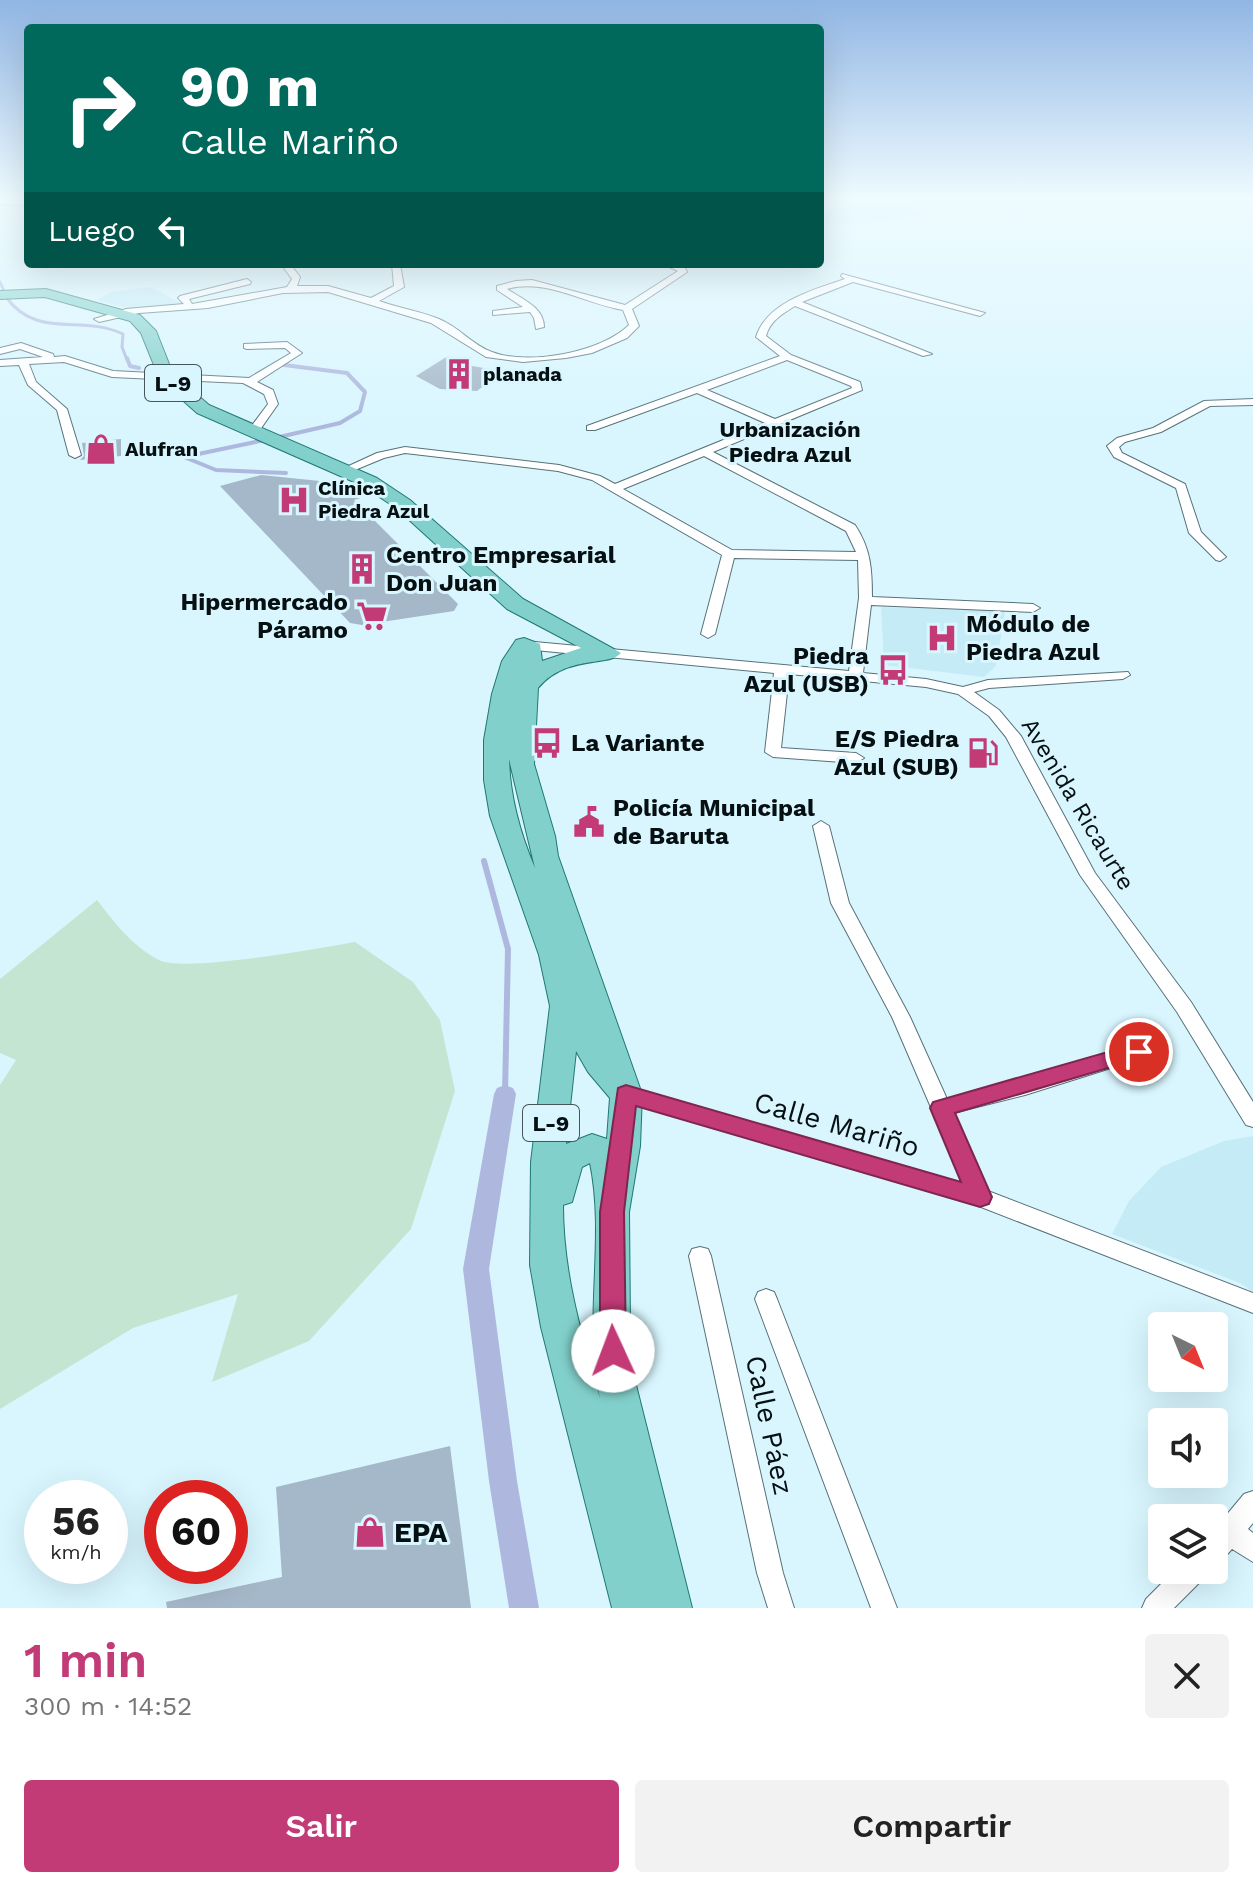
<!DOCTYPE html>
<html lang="es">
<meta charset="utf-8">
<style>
body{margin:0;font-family:"Work Sans",sans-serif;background:#f2f2f2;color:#222;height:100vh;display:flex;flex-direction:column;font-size:30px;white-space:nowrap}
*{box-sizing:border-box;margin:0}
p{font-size:26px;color:#767676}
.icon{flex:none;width:44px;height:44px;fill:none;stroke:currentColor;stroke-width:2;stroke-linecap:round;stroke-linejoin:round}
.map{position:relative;height:1608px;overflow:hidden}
.side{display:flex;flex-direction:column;background:#fff;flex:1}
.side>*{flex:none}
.guide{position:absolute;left:24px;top:24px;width:800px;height:244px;border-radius:8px;box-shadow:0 8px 32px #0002;background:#00695c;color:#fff;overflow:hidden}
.needle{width:52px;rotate:137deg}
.buttons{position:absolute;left:1148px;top:1312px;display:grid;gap:16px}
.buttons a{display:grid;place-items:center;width:80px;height:80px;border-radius:8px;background:#fff;box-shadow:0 8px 32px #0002;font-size:40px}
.speed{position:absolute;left:24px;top:1480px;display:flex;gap:16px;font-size:40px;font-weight:700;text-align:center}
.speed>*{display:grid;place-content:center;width:104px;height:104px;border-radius:50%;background:#fff;box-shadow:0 8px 32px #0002;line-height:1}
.speed small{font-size:20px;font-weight:400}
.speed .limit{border:12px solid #d22;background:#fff;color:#111}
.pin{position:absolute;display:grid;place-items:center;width:68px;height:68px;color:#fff;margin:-34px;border:4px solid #fff;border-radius:50%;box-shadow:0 2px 8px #0007}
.me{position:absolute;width:88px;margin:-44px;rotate:358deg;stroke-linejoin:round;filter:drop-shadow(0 0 6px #0008)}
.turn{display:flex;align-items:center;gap:28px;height:168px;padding:0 24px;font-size:36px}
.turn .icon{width:104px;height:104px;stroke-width:2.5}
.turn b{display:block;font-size:56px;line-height:68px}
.then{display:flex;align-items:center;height:76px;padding:0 24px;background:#0003;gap:16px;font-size:30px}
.round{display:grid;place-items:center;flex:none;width:84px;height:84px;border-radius:8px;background:#f2f2f2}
.head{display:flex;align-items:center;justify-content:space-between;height:136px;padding:0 24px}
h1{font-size:48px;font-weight:600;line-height:60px;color:#c23a76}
.cta{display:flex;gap:16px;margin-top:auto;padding:16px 24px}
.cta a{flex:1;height:92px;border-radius:8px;background:#c23a76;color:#fff;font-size:32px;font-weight:600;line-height:92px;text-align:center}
.cta a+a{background:#f2f2f2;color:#222}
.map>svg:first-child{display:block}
.built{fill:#c5ebf6}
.green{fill:#c4e5d2}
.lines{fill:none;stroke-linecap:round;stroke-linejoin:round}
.stream-far2{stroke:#aeb8de;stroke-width:3}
.stream-far1{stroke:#aeb8de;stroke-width:4}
.stream{stroke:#aeb8de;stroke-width:6}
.canal{fill:#aeb8de;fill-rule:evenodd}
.building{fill:#a5b8c9}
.minor-casing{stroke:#577179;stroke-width:2}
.primary-casing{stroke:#207874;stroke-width:2}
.minor{fill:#fff;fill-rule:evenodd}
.primary{fill:#82d0cb;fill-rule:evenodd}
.route{fill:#c23a76;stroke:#7e264d;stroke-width:2}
.labels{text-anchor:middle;stroke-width:6;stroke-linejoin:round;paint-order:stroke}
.far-poi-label{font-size:20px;font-weight:bold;fill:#061013;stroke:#d9f6fe;text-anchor:start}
.shield{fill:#d9f6fe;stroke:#45555a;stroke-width:2}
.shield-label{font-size:22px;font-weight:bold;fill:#061013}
.far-neighbourhood-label{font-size:22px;font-weight:bold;fill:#061013;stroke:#d9f6fe}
.poi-label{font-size:24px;font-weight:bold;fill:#061013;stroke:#d9f6fe;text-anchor:start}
.street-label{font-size:24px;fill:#061013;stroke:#d9f6fe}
.near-street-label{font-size:28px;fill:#061013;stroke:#d9f6fe}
.near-poi-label{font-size:28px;font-weight:bold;fill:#061013;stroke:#d9f6fe;text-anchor:start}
</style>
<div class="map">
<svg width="1253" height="1608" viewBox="0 0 1253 1608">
<rect width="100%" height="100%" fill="#d9f6fe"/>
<path class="built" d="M 899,200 L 925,216 L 850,224 L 830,224 L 820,218 L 820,211 Z
M 151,287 L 184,305 L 136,311 L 96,300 L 112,292 Z
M 881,607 L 1005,611 L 996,666 L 984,677 L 884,665 Z
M 1253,1136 L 1253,1292 L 1240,1283 L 1112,1234 L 1129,1201 L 1161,1167 L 1224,1141 Z"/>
<path class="green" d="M 97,900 C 115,923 132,946 159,960 C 184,973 321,948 355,942 L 413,982 L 440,1020 L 455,1091 L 411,1229 L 309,1341 L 212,1382 L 238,1294 L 133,1328 L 0,1409 L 0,1085 L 16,1060 L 0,1053 L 0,979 Z"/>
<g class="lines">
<path class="stream-far2" d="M 0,282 L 4,291
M 6,297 C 37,340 81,314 123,334 L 122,347 L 127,360"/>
<path class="stream-far1" d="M 127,358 L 130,366 L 139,368
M 275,438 L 340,423 L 360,411 L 365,392 L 347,373 L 284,365
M 265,440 L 184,457 L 216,470 L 286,473"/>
<path class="stream" d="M 484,861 L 508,949 L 505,1094"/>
<path class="canal" d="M 505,1085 L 513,1088 L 516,1094 L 489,1269 L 517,1481 L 539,1608 L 509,1608 L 489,1481 L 463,1269 L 494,1094 L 497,1088 Z"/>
</g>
<path class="building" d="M 448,356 L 466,365 L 502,371 L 477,391 L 440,389 L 416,376 Z
M 121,439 L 121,456 L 80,460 L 84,456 L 82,443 Z
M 261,475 L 320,481 L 367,496 L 354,500 L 458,604 L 454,611 L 362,625 L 350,623 L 220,486 Z
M 450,1446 L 471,1608 L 167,1608 L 166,1602 L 282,1577 L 276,1487 Z"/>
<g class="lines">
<defs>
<path id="minor" d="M 0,200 L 28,201 L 28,205 L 0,204 Z
M 281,264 L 290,264 L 300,277 L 297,286 L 328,286 L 371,298 L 394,286 L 392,264 L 400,264 L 404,287 L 379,301 C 399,308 420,311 439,319 C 459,327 472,345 492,352 C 528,366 602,352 629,325 L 623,310 C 585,304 547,278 507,289 C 522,299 544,307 544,327 L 536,329 L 534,318 L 530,312 L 493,315 L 493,311 L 523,307 L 497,290 L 497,286 L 516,281 L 532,280 L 625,305 L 678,271 L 663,264 L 684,266 L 687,272 L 632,309 L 639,326 L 627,338 L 592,353 L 566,358 L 523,362 L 486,357 L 431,323 L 328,292 L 283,293 L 208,308 L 139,313 L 99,322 L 94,319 L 126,309 L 184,304 L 178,298 L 180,296 L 247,279 L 251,282 L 250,284 L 189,299 L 192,304 L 287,287 L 292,279 Z
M 842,274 L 985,313 L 980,316 L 853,282 L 802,302 L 932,354 L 923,356 L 795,306 C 782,314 770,321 766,336 L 791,355 L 860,382 L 862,390 L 713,452 L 855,525 C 871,549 872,570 872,597 L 1033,604 L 1040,608 L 1033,612 L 871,605 L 863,673 L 926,679 L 963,687 L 988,680 L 1128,672 L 1130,675 L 1123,679 L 989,688 L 974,692 L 999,710 L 1021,736 L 1095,873 L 1191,1002 L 1253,1102 L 1253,1127 L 1246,1125 L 1177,1012 L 1080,875 L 1006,737 L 989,716 L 958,694 L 926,687 L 789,674 L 781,748 L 856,753 L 864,758 L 856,763 L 773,757 L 765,752 L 774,673 L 524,649 L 517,645 L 524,641 L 849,671 L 859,598 L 858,560 L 734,558 L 715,634 L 708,638 L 701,634 L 722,555 L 592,480 L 558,471 L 405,453 L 384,458 L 350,472 L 340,470 L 377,453 L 405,447 L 559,465 L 600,476 L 615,484 L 765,423 L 697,393 L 595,430 L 587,430 L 587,426 L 780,356 L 756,337 C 767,302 813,290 845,279 L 841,276 ZM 787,360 L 851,386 L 852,388 L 775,419 L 707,390 ZM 704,456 L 846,531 L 856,552 L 732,550 L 623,489 Z
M 287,342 L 302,353 L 257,382 L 273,390 L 278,404 L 257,434 L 253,435 L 247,432 L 268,404 L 264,394 L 243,383 L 112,377 L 64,362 L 29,364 L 36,382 L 67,409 L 81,455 L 75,458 L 69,455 L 57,410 L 28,385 L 19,365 L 0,366 L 0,360 L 43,357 L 20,349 L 0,354 L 0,348 L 21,343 L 53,354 L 54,357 L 65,356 L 113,371 L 249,378 L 291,353 L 285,348 L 247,349 L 244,348 L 244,344 Z
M 1253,399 L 1253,405 L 1210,406 L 1161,432 L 1125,442 L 1119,447 L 1122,453 L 1185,484 L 1201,532 L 1226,557 L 1220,561 L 1216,560 L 1189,533 L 1176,488 L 1114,457 L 1107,446 L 1117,438 L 1153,428 L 1204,401 Z
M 821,821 L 829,826 L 849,903 L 910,1017 L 947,1099 L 1025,1079 L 1139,1045 L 1146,1047 L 1149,1052 L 1146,1057 L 1025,1095 L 953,1113 L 988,1191 L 1253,1293 L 1253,1313 L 976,1205 L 619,1099 L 616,1094 L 619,1089 L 626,1086 L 964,1184 L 892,1017 L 831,903 L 813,826 Z
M 700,1247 L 708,1249 L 711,1256 L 783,1573 L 794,1608 L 768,1608 L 757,1573 L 689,1256 L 692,1249 Z
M 766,1289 L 774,1292 L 777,1299 L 897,1608 L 871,1608 L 755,1299 L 758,1292 Z
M 1253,1491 L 1253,1523 L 1248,1529 L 1253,1533 L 1253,1562 L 1232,1549 L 1223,1559 L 1214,1563 L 1214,1530 L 1244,1494 Z
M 1175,1570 L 1207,1570 L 1203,1579 L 1174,1608 L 1142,1608 L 1146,1599 Z"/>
<path id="primary" d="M 46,289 L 140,315 L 156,331 L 173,374 L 209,405 L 377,478 L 410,500 L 523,599 L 621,653 C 609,667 567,654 538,688 L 534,764 L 555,836 L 558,856 L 642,1094 L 640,1146 L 629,1212 L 630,1326 L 634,1377 L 692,1608 L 612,1608 L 541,1327 L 530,1265 L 531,1162 L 550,1006 L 539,955 L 490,816 L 484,780 L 484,740 L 492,694 L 502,661 L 516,640 L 524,638 L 540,644 L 542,661 L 581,648 L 507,609 L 396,508 L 363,486 L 197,413 L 160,380 L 141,333 L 130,321 L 45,297 L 0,299 L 0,291 ZM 509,759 L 535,868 C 520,833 510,797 509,759 ZM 576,1051 L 588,1072 L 610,1098 L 607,1139 L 592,1134 L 566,1144 ZM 590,1163 C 606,1239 583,1320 600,1398 C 581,1333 563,1273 563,1205 L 572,1202 L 582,1167 Z"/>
</defs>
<use href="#minor" class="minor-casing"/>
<use href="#primary" class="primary-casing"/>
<use href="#minor" class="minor"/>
<use href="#primary" class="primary"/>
</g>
<linearGradient id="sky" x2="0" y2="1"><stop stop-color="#91b6e4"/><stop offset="0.47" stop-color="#eefbff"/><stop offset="1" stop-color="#eefbff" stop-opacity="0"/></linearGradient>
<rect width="1253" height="421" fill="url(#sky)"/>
<path class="route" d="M 1139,1043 L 1150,1052 L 1146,1057 L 955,1113 L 992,1197 L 989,1204 L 980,1207 L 636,1106 L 624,1212 L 626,1351 L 623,1360 L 613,1363 L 604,1360 L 600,1351 L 600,1212 L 618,1088 L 626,1085 L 961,1182 L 930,1108 L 933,1102 Z"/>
<defs>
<symbol id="building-bare" viewBox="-9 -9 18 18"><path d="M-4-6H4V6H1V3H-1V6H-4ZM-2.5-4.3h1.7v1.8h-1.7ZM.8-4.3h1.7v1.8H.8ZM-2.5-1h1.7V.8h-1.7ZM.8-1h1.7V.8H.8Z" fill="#c23a76" stroke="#d9f6fe" stroke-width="2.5" paint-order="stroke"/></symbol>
<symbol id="shop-bare" viewBox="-9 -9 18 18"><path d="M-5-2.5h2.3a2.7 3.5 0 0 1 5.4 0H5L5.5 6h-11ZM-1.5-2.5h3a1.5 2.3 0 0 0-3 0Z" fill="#c23a76" stroke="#d9f6fe" stroke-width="2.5" paint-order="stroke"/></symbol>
<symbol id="hospital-bare" viewBox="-9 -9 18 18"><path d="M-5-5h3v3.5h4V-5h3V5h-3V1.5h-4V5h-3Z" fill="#c23a76" stroke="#d9f6fe" stroke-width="2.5" paint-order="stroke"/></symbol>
<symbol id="supermarket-bare" viewBox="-9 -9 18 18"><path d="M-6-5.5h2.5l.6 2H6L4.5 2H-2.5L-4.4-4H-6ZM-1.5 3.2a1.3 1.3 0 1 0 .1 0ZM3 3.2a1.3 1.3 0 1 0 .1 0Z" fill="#c23a76" stroke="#d9f6fe" stroke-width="2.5" paint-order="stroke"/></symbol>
<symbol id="bus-bare" viewBox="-9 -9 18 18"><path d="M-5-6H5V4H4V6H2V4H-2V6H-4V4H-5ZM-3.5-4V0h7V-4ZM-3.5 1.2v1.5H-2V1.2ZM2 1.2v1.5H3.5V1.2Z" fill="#c23a76" stroke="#d9f6fe" stroke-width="2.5" paint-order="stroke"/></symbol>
<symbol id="fuel-bare" viewBox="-9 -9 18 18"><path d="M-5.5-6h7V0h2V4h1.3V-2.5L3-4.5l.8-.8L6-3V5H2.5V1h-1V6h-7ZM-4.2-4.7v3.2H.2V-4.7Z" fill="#c23a76" stroke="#d9f6fe" stroke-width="2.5" paint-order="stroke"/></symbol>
<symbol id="civic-bare" viewBox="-9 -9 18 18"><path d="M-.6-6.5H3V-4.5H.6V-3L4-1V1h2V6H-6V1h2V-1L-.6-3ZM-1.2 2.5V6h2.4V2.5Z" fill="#c23a76" stroke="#d9f6fe" stroke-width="2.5" paint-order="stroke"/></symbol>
</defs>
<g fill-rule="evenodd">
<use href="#building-bare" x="437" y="352" width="44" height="44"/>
<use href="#shop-bare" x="79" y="427" width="44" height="44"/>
<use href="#hospital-bare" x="272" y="478" width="44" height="44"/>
<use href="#building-bare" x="340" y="547" width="44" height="44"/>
<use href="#supermarket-bare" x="350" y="594" width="44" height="44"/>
<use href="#hospital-bare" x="920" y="616" width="44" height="44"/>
<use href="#bus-bare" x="871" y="648" width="44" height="44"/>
<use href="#bus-bare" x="525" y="721" width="44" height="44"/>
<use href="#fuel-bare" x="961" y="731" width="44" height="44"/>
<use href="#civic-bare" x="567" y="800" width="44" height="44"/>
<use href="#shop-bare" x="348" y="1510" width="44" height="44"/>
</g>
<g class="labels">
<g class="far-poi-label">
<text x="483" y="381">planada</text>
<text x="125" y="456">Alufran</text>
<text x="318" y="495">Clínica<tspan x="318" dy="23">Piedra Azul</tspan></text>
</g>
<g class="shield">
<rect x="145" y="365" width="56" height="36" rx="6"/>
<rect x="523" y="1105" width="56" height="36" rx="6"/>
</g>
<g class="shield-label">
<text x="173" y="391">L-9</text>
<text x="551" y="1131">L-9</text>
</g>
<g class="far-neighbourhood-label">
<text x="790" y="437">Urbanización<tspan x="790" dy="25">Piedra Azul</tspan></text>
</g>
<g class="poi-label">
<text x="386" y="563">Centro Empresarial<tspan x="386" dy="28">Don Juan</tspan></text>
<text x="348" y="610" text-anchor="end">Hipermercado<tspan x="348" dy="28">Páramo</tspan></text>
<text x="966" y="632">Módulo de<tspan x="966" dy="28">Piedra Azul</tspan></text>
<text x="869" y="664" text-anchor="end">Piedra<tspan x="869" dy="28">Azul (USB)</tspan></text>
<text x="959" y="747" text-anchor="end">E/S Piedra<tspan x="959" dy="28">Azul (SUB)</tspan></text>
<text x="571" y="751">La Variante</text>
<text x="613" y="816">Policía Municipal<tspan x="613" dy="28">de Baruta</tspan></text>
</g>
<g class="street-label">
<text transform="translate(1078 804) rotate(59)" y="8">Avenida Ricaurte</text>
</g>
<g class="near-street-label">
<text transform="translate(837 1124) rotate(16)" y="10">Calle Mariño</text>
<text transform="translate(770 1425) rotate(78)" y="10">Calle Páez</text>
</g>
<g class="near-poi-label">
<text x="394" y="1542">EPA</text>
</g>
</g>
</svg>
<div class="buttons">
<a><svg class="needle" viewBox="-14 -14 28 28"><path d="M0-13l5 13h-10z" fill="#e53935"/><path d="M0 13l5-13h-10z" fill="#767676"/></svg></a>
<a><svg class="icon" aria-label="sound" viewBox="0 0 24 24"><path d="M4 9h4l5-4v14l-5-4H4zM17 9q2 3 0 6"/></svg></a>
<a><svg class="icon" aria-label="layers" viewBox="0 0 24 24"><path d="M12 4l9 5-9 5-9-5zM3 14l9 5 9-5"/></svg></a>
</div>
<div class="speed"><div>56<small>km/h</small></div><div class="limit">60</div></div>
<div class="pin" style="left:1139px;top:1052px;background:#d93025"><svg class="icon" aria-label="arrive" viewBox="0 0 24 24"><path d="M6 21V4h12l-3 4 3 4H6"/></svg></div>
<svg class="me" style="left:613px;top:1351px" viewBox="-20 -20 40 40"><circle r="19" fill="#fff"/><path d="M0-13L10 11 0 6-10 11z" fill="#c23a76"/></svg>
<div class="guide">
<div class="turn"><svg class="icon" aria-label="right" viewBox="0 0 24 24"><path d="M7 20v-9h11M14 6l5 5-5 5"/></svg><div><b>90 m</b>Calle Mariño</div></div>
<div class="then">Luego<svg class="icon" aria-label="left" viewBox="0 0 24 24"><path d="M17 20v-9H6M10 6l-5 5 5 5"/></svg></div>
</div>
</div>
<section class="side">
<div class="head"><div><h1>1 min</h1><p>300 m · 14:52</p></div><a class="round"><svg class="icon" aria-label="close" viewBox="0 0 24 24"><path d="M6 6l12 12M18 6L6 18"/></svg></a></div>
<div class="cta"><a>Salir</a><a>Compartir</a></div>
</section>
